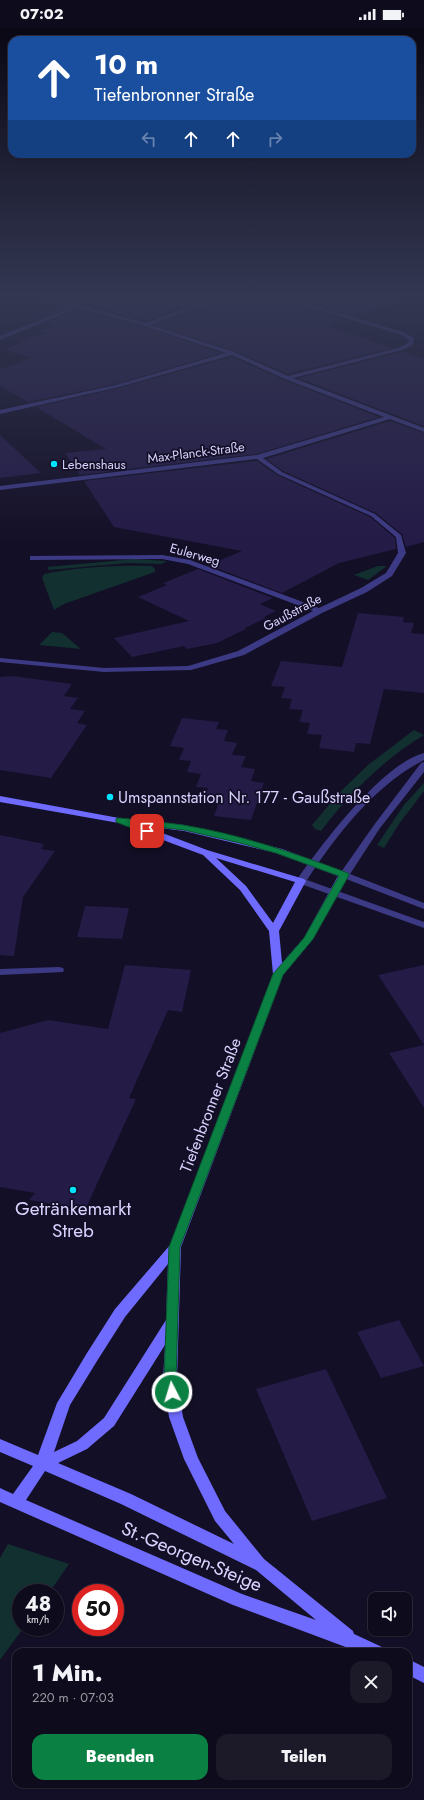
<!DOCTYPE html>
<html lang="de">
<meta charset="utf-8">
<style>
body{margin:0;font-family:Jost,sans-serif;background:#1c1929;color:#f1f3f6;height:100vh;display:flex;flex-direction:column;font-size:15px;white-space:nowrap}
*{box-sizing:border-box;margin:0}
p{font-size:13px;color:#9b9ba3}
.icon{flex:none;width:22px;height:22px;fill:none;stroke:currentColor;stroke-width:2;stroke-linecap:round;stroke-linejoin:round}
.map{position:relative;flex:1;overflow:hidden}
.drawer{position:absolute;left:12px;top:1620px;width:400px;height:140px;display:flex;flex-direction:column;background:#0e0b1c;border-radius:12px;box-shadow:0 1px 3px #0004,0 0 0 1px #2e2b3b}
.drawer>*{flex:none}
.guide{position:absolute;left:8px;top:8px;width:408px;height:122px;border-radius:12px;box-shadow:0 1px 3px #0004,0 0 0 1px #2e2b3b;background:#1a4fa0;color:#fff;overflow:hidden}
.buttons{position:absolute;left:368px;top:1564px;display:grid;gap:8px}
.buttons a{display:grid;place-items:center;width:44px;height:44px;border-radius:8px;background:#0e0b1c;box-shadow:0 1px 3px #0004,0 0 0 1px #2e2b3b;font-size:20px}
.speed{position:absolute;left:12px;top:1556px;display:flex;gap:8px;font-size:20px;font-weight:700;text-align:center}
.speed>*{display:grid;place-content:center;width:52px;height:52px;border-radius:50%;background:#0e0b1c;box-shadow:0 1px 3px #0004,0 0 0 1px #2e2b3b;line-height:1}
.speed small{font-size:10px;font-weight:400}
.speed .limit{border:6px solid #d22;background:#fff;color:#111}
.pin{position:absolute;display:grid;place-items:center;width:34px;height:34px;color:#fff;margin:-17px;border-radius:8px;box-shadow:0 2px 6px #0006}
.me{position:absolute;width:44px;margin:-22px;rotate:355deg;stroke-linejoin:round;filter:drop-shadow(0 0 3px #0008)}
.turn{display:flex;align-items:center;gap:14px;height:84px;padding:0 20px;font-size:18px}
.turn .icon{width:52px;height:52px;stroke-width:2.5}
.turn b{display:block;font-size:28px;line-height:34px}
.lanes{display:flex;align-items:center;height:38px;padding:0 20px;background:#0003;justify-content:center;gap:20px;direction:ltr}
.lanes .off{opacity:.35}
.round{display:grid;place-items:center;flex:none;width:42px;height:42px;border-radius:12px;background:#1c1929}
.head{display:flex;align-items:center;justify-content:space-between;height:68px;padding:0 20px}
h1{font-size:24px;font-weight:800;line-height:30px}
.action{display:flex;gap:8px;margin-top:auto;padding:8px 20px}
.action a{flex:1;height:46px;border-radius:12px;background:#0b8043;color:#fff;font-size:16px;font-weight:800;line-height:46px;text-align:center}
.action a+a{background:#1c1929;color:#f1f3f6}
.status{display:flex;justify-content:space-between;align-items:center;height:28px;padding:0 20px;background:#0e0b1c;direction:ltr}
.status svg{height:11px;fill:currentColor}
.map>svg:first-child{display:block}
.green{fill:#12302f}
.building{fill:#241b47}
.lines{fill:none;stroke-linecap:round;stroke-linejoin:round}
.street{fill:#3d3a85;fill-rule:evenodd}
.secondary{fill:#6f6bff;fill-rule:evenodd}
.route{fill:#0b8043;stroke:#07532c}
.poi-dot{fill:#00e5ff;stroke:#130f26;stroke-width:1.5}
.labels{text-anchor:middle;stroke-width:3.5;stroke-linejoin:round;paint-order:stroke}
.far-street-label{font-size:13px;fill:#d9d4ff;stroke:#130f26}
.far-poi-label{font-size:13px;fill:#d9d4ff;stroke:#130f26;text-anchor:start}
.poi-label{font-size:16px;fill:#d9d4ff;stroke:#130f26;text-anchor:start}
.street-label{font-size:16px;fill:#d9d4ff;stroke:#130f26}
.near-poi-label{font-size:19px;fill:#d9d4ff;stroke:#130f26}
.near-street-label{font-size:19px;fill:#d9d4ff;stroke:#130f26}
</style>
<div class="status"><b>07:02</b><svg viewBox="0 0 49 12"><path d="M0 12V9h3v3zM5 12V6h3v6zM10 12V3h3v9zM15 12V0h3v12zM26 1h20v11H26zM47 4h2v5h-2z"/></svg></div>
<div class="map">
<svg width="424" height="1772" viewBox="0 0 424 1772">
<rect width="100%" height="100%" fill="#130f26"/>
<path class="green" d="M 134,531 L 167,533 L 162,536 L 128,535 L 49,542 L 47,539 Z
M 152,538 L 155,541 L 155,544 L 64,576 L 54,582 L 42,550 L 44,546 C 76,539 119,537 152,538 Z
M 378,538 L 387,538 L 368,552 L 354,547 Z
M 52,604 L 62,605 L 81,621 L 39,617 Z
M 414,702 L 424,707 C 383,732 350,765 321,803 L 315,801 L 312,797 L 339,765 L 368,737 Z
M 424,755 L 424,763 L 399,796 L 384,820 L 377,817 L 404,777 Z
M 8,1516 L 69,1536 L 49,1565 L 21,1565 L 21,1599 L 24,1599 L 0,1632 L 0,1530 Z"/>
<path class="building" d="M 71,269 L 210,269 L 146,293 L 71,273 Z
M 224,269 L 274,269 L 344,291 L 326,297 L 392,320 L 288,346 L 234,323 L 155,297 Z
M 290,269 L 396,269 L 397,275 L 355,288 Z
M 62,277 L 68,279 L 33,293 L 25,291 Z
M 78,282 L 144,299 L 221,325 L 116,356 L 28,374 L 0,358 L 0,341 L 23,334 L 20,333 L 31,330 L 5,321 L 23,315 L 18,314 L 47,305 L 41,303 L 56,298 L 44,296 Z
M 402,324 L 424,331 L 424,398 L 298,350 Z
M 232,329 L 284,352 L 379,389 L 257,426 L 80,447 L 65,425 L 106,421 L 36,379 L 119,360 Z
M 390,393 L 424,405 L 424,514 L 406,519 L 402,506 L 376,485 L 283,443 L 266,431 Z
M 0,407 L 41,445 L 0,450 Z
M 257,433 L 277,447 L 370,489 L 395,510 L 396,521 L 339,535 L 282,565 L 208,537 L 242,523 L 114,499 L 84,453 Z
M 198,541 L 273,570 L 260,576 L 276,583 L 264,589 L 266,590 L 245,600 L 246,601 L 217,615 L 187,621 L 184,618 L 132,629 L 114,610 L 189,593 L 138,569 L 167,557 L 163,555 Z
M 358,585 L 404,589 L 403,594 L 414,595 L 411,605 L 424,606 L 424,665 L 384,661 L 370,716 L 356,715 L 354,724 L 319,720 L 322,707 L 307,706 L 310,695 L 299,694 L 303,682 L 289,681 L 292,671 L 281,670 L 285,659 L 271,658 L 281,633 L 342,639 Z
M 13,648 L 72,656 L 64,668 L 78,670 L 70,681 L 85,683 L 77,695 L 87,697 L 51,750 L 0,742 L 0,649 Z
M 182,690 L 219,694 L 216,701 L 228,702 L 224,713 L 237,715 L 232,727 L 246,728 L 241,739 L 255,741 L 251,753 L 264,755 L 251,792 L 214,788 L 219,774 L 203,772 L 208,760 L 196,759 L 201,746 L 187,744 L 191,733 L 179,732 L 184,720 L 170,718 Z
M 0,807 L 44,816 L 41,821 L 55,823 L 23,869 L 14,928 L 0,927 Z
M 85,878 L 129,880 L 122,911 L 77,909 Z
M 125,937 L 191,942 L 182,984 L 168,982 L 129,1070 L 136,1071 L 85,1182 L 29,1172 L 35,1165 L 0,1159 L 0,1005 L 48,992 L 108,1001 Z
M 424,937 L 424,1017 L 378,947 Z
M 424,1017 L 424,1080 L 389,1025 Z
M 399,1292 L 424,1338 L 381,1350 L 357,1304 Z
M 326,1341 L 387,1470 L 312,1493 L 256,1361 Z"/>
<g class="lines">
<path class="street" d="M 41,269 L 50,269 L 146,295 L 215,269 L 223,269 L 151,297 L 234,324 L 288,348 L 398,320 L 408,315 L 409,312 L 399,306 L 275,269 L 284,269 L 403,304 L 414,310 L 413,317 L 402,322 L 293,350 L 424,400 L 424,404 L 390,391 L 263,430 L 282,444 L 375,486 L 401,507 L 406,525 L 392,548 L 367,564 L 322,585 L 244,627 L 191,642 L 104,644 L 0,634 L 0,630 L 104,640 L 188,638 L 238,623 L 313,583 L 188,536 L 162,531 L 33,532 L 30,532 L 30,528 L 162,527 L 190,532 L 319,580 L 361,560 L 386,545 L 398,525 L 396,509 L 371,488 L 278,446 L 257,431 L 0,462 L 0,458 L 257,427 L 384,389 L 285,351 L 232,327 L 119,359 L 0,386 L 0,382 L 116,357 L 226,325 L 144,298 L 78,280 L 0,312 L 0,308 L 72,279 Z
M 424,725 L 424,732 C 375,757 337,806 307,852 L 424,894 L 424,900 L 298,855 L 296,853 C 321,817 382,736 424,725 Z
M 424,734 L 424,744 L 380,800 L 350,846 L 424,875 L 424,881 L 341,849 L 339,847 L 374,797 L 421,735 Z
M 59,939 L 63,940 L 64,942 L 63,944 L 0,947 L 0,941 Z"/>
<path class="secondary" d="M 0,768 L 119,790 L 184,797 L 282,821 L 347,845 L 349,847 L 313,911 L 283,947 L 181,1219 L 177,1351 L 183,1389 L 198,1430 L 225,1483 L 264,1531 L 353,1603 L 354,1606 L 382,1619 L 384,1624 L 359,1624 L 233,1577 L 0,1474 L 0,1460 L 13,1466 L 33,1438 L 0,1424 L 0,1411 L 38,1427 L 57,1375 L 87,1325 L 115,1281 L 170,1217 L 273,946 L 269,903 L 240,862 L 203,827 L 131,800 L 130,797 L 0,774 ZM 144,798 L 184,803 L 276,825 L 338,848 L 304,910 L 282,935 L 279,903 L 306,853 L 304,851 L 207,822 ZM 216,830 L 295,854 L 273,895 L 246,858 ZM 168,1236 L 166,1292 L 104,1390 L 77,1413 L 54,1424 L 70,1377 L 97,1333 L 125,1289 ZM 165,1317 L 163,1351 L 169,1389 L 184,1431 L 215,1493 L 234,1516 L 131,1466 L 58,1435 L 87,1421 L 114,1398 ZM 45,1443 L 121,1476 L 256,1542 L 316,1592 L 242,1566 L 26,1472 Z
M 408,1631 L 424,1639 L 424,1655 L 408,1647 Z"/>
</g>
<linearGradient id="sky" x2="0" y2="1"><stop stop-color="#0a0815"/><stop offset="0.52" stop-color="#333752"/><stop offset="1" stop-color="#333752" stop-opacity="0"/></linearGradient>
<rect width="424" height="517" fill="url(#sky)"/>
<path class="route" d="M 119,790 C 140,792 162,794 183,797 C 239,806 294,825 348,845 L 349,847 L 313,911 L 283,947 L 180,1219 L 176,1351 L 178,1364 L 176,1368 L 172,1369 L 168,1368 L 164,1351 L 169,1219 L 273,946 L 304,910 L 339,848 L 276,825 L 240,815 L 184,802 L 139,797 L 151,803 L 150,805 L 144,805 L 116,794 L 116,791 Z"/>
<g class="poi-dot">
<circle cx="54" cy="436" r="4"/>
<circle cx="110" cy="769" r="4"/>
<circle cx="73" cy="1162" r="4"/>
</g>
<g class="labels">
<g class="far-street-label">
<text transform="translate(196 424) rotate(-7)" y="5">Max-Planck-Straße</text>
<text transform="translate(195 526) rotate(16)" y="5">Eulerweg</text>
<text transform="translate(292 584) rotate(-28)" y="5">Gaußstraße</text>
</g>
<g class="far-poi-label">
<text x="62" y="441">Lebenshaus</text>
</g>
<g class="poi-label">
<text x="118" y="775">Umspannstation Nr. 177 - Gaußstraße</text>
</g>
<g class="street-label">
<text transform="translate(210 1077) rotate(-69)" y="6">Tiefenbronner Straße</text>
</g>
<g class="near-poi-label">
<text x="73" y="1187">Getränkemarkt<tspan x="73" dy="22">Streb</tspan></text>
</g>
<g class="near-street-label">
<text transform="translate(192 1528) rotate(23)" y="7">St.-Georgen-Steige</text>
</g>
</g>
</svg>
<div class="buttons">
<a><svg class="icon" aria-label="sound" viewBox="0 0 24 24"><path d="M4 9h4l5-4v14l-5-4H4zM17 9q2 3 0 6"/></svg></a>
</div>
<div class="speed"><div>48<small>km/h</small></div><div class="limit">50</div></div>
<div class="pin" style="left:147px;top:803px;background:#d93025"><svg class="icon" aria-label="arrive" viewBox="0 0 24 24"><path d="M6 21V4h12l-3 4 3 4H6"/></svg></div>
<svg class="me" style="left:172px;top:1364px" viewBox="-20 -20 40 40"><circle r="17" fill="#0b8043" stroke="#fff" stroke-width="3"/><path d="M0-11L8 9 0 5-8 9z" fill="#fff"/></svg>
<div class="guide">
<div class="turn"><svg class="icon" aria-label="ahead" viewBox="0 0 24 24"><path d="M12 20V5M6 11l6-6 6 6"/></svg><div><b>10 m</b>Tiefenbronner Straße</div></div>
<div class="lanes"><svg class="icon off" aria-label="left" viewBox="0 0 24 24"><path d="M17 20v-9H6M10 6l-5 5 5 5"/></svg><svg class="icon" aria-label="ahead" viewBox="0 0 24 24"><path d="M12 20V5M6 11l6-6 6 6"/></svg><svg class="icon" aria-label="ahead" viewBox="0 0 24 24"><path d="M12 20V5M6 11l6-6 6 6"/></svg><svg class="icon off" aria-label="right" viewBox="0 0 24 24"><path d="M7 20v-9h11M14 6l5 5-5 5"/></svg></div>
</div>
<section class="drawer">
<div class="head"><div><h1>1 Min.</h1><p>220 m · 07:03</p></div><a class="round"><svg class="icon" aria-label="close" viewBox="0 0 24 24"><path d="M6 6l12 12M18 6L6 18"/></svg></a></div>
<div class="action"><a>Beenden</a><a>Teilen</a></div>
</section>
</div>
